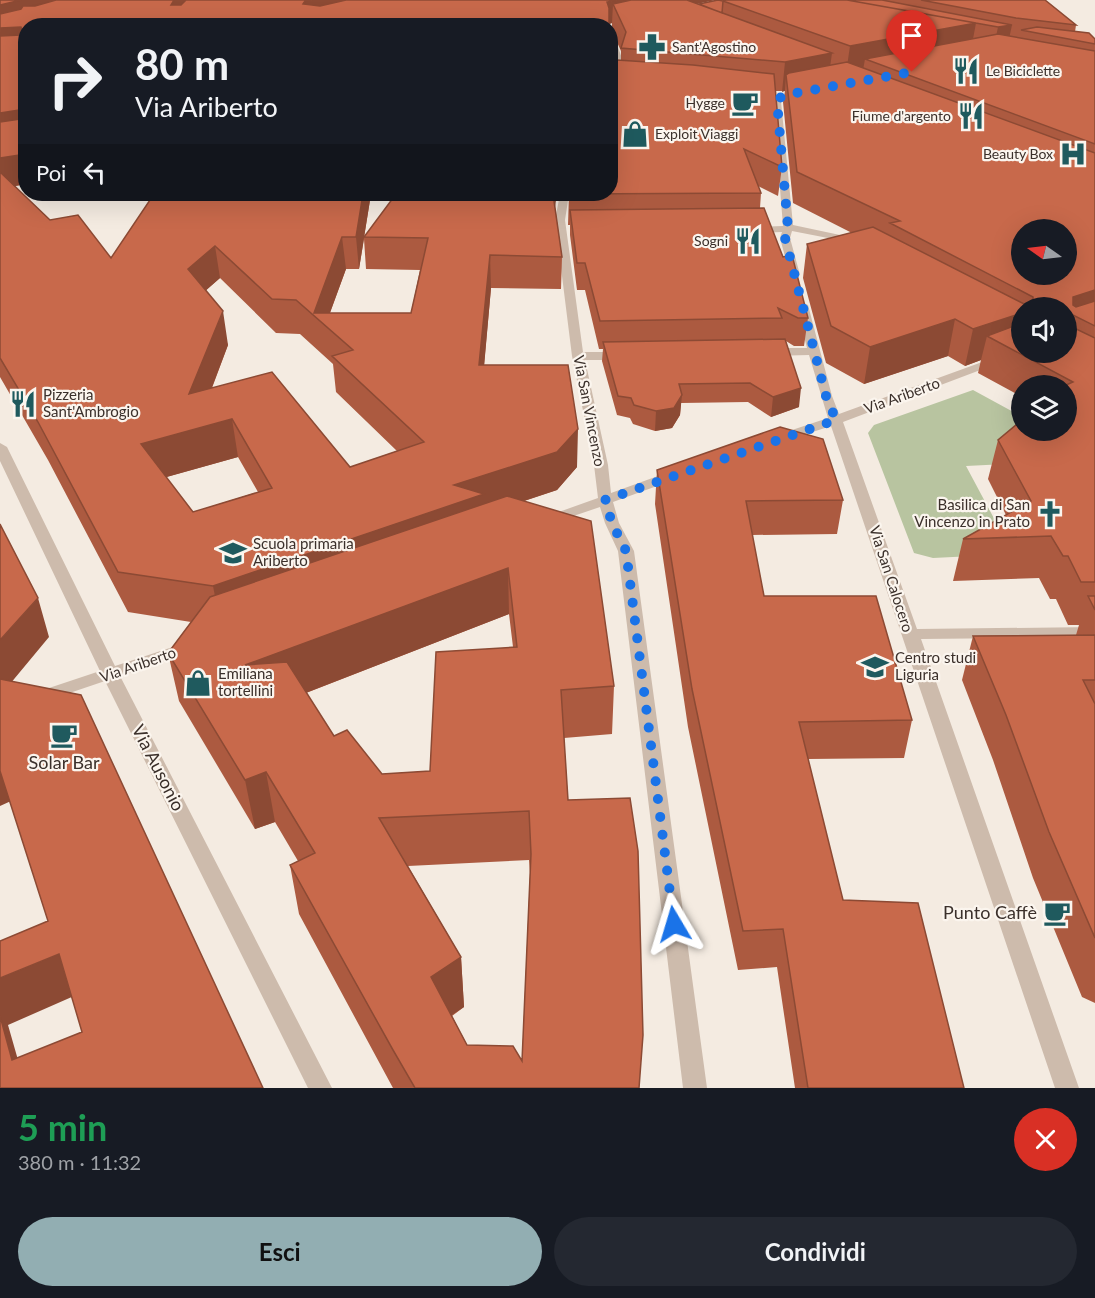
<!DOCTYPE html>
<html lang="it">
<meta charset="utf-8">
<style>
body{margin:0;font-family:Lato,sans-serif;background:#242831;color:#f1f3f6;height:100vh;display:flex;flex-direction:column;font-size:22px;white-space:nowrap}
*{box-sizing:border-box;margin:0}
p{font-size:20px;color:#9ea1a6}
.icon{flex:none;width:33px;height:33px;fill:none;stroke:currentColor;stroke-width:2;stroke-linecap:round;stroke-linejoin:round}
.map{position:relative;height:1088px;overflow:hidden}
.drawer{display:flex;flex-direction:column;background:#171b24;flex:1}
.drawer>*{flex:none}
.hud{position:absolute;left:18px;top:18px;width:600px;height:183px;border-radius:24px;box-shadow:0 6px 24px #0002;background:#171b24;color:#f1f3f6;overflow:hidden}
.needle{width:39px;rotate:284deg}
.tools{position:absolute;left:1011px;top:219px;display:grid;gap:12px}
.tools a{display:grid;place-items:center;width:66px;height:66px;border-radius:50%;background:#171b24;box-shadow:0 6px 24px #0002;font-size:30px}
.pin{position:absolute;display:grid;place-items:center;width:51px;height:51px;color:#fff;margin:-62px -26px;border-radius:50% 50% 50% 0;rotate:-45deg;box-shadow:0 0 6px #0007}
.pin .icon{rotate:45deg}
.me{position:absolute;width:66px;margin:-33px;rotate:353deg;stroke-linejoin:round;filter:drop-shadow(0 0 4px #0008)}
.turn{display:flex;align-items:center;gap:21px;height:126px;padding:0 18px;font-size:27px}
.turn .icon{width:78px;height:78px;stroke-width:2.5}
.turn b{display:block;font-size:42px;line-height:51px}
.then{display:flex;align-items:center;height:57px;padding:0 18px;background:#0003;gap:12px;font-size:22px}
.round{display:grid;place-items:center;flex:none;width:63px;height:63px;border-radius:32px;background:#242831}
.head{display:flex;align-items:center;justify-content:space-between;height:102px;padding:0 18px}
h1{font-size:36px;font-weight:700;line-height:45px;color:#1e9e55}
.button{display:flex;gap:12px;margin-top:auto;padding:12px 18px}
.button a{flex:1;height:69px;border-radius:36px;background:#92aeb2;color:#111;font-size:24px;font-weight:700;line-height:69px;text-align:center}
.button a+a{background:#242831;color:#f1f3f6}
.map>svg:first-child{display:block}
.green{fill:#b8c4a0}
.lines{fill:none;stroke-linecap:round;stroke-linejoin:round}
.minor{fill:#cdbbac;fill-rule:evenodd}
.wall{fill:#ac5a40;fill-rule:evenodd}
.shaded-wall{fill:#8c4a34}
.building{fill:#c8694b;stroke:#8c4a34;stroke-width:1.5;fill-rule:evenodd}
.route{stroke:#1a73e8;stroke-width:10;stroke-dasharray:0 18}
.labels{text-anchor:middle;stroke-width:4.5;stroke-linejoin:round;paint-order:stroke}
.far-poi-label{font-size:14px;fill:#3b302b;stroke:#fbf5ee;text-anchor:end}
.poi-label{font-size:15px;fill:#3b302b;stroke:#fbf5ee;text-anchor:start}
.street-label{font-size:15px;fill:#3b302b;stroke:#fbf5ee}
.near-poi-label{font-size:18px;fill:#3b302b;stroke:#fbf5ee}
.near-street-label{font-size:18px;fill:#3b302b;stroke:#fbf5ee}
</style>
<div class="map">
<svg width="1095" height="1088" viewBox="0 0 1095 1088">
<rect width="100%" height="100%" fill="#f4ebe1"/>
<path class="green" d="M 973,390 L 1021,416 L 1022,430 L 1006,464 L 966,466 L 1013,554 L 933,558 L 914,553 L 868,433 L 874,425 Z"/>
<g class="lines">
<path class="minor" d="M 610,32 L 613,34 L 623,61 L 614,87 L 610,89 L 610,75 L 615,61 L 610,46 Z
M 779,94 L 786,96 L 781,101 L 793,225 L 840,235 L 858,246 L 853,249 L 833,239 L 792,231 L 790,238 L 800,275 L 795,278 L 790,275 L 780,238 L 782,232 L 754,233 L 749,230 L 754,227 L 783,226 L 773,101 Z
M 560,194 L 569,194 L 565,220 L 583,352 L 623,352 L 629,356 L 623,360 L 585,360 L 608,465 L 611,493 L 669,472 L 674,471 L 681,475 L 679,478 L 613,502 L 619,523 L 634,551 L 707,1088 L 683,1088 L 618,551 L 605,523 L 600,507 L 547,525 L 540,521 L 542,518 L 598,498 L 594,465 L 572,356 L 555,220 Z
M 802,302 L 808,305 L 832,396 L 839,414 L 1018,349 L 1022,349 L 1022,352 L 1028,352 L 843,422 L 917,629 L 1095,627 L 1095,637 L 921,639 L 1079,1088 L 1055,1088 L 831,426 L 779,443 L 772,439 L 774,436 L 828,418 L 809,355 L 770,356 L 764,352 L 770,348 L 807,348 L 796,305 Z
M 0,443 L 7,447 L 115,666 L 188,642 L 194,643 L 196,647 L 194,651 L 120,676 L 332,1088 L 308,1088 L 105,681 L 43,702 L 37,700 L 34,696 L 37,692 L 100,671 L 0,461 Z"/>
</g>
<path class="wall" d="M 0,0 L 699,4 L 726,0 L 1045,0 L 1076,25 L 1075,32 L 1095,39 L 1095,1003 L 1082,997 L 1033,878 L 993,760 L 962,680 L 973,636 L 1076,635 L 1079,625 L 1068,625 L 1056,599 L 1050,599 L 1039,578 L 953,581 L 963,539 L 1006,515 L 988,479 L 998,440 L 1066,386 L 1022,386 L 1022,397 L 978,373 L 981,360 L 965,366 L 948,356 L 864,384 L 826,363 L 803,278 L 807,244 L 852,233 L 793,203 L 783,102 L 785,91 L 775,91 L 782,167 L 778,196 L 758,186 L 761,193 L 760,208 L 783,257 L 808,318 L 804,346 L 794,346 L 786,341 L 799,407 L 771,417 L 748,402 L 681,403 L 680,415 L 672,428 L 655,431 L 633,424 L 630,418 L 617,415 L 602,361 L 603,349 L 599,349 L 585,290 L 577,290 L 570,235 L 570,225 L 568,225 L 569,194 L 610,29 L 613,37 L 613,61 L 612,64 L 621,61 L 621,51 L 612,31 L 612,23 L 609,24 L 26,26 L 26,184 L 14,186 L 50,220 L 111,258 L 371,194 L 364,237 L 555,207 L 562,257 L 561,289 L 491,288 L 484,365 L 577,467 L 557,490 L 524,501 L 614,686 L 612,734 L 564,738 L 568,800 L 639,1088 L 393,1088 L 299,914 L 290,865 L 298,861 L 275,822 L 255,829 L 179,701 L 168,653 L 191,622 L 128,612 L 48,460 L 0,377 ZM 364,239 L 366,269 L 420,270 L 411,313 L 330,313 L 346,269 L 359,269 ZM 220,278 L 276,333 L 300,334 L 333,364 L 336,392 L 397,451 L 350,467 L 212,388 L 228,345 L 206,290 ZM 1022,308 L 1066,308 L 1066,352 L 1022,352 ZM 238,457 L 258,492 L 193,512 L 166,477 ZM 509,614 L 513,647 L 430,771 L 382,774 L 334,736 L 306,693 ZM 529,860 L 530,873 L 522,1061 L 467,1045 L 452,1016 L 464,1007 L 461,957 L 408,866 Z
M 657,470 L 843,500 L 837,534 L 752,535 L 764,596 L 912,720 L 904,758 L 808,759 L 843,900 L 964,1088 L 795,1088 L 777,967 L 738,970 L 688,727 L 655,504 Z"/>
<path class="shaded-wall" d="M 21,0 L 112,0 L 21,27 L 26,49 L 0,52 L 0,5 Z
M 174,0 L 190,0 L 176,26 L 171,5 Z
M 312,0 L 380,0 L 306,26 L 303,4 L 305,1 Z
M 617,0 L 653,0 L 613,4 L 612,23 L 609,24 L 607,2 Z
M 668,0 L 716,0 L 667,10 Z
M 976,23 L 970,55 L 865,59 L 862,76 L 845,80 L 850,46 Z
M 1012,25 L 1007,48 L 993,51 L 998,27 Z
M 613,37 L 613,61 L 610,67 L 610,45 Z
M 832,53 L 828,82 L 786,75 L 785,91 L 782,92 L 785,62 Z
M 19,110 L 26,137 L 0,141 L 0,113 Z
M 26,154 L 26,184 L 0,189 L 0,158 Z
M 363,194 L 371,194 L 359,269 L 356,237 Z
M 553,194 L 557,194 L 553,220 Z
M 342,237 L 346,269 L 325,326 L 314,313 Z
M 215,246 L 220,278 L 194,301 L 188,269 Z
M 490,255 L 491,288 L 481,401 L 479,365 Z
M 1095,290 L 1095,320 L 1071,314 L 1073,297 Z
M 223,311 L 228,345 L 196,429 L 232,419 L 238,457 L 149,482 L 141,444 L 189,394 Z
M 1022,313 L 1022,347 L 987,336 L 981,360 L 965,366 L 973,329 Z
M 955,319 L 948,356 L 864,384 L 870,347 Z
M 801,388 L 799,407 L 771,417 L 773,397 Z
M 682,395 L 680,415 L 672,428 L 655,431 L 656,411 Z
M 578,429 L 577,467 L 557,490 L 485,514 L 221,627 L 213,586 L 454,485 Z
M 508,568 L 509,614 L 254,713 L 245,665 Z
M 38,598 L 49,637 L 0,696 L 0,640 Z
M 0,770 L 11,801 L 0,806 Z
M 266,772 L 275,822 L 255,829 L 245,780 Z
M 59,954 L 74,996 L 8,1025 L 26,1088 L 12,1060 L 0,1016 L 0,978 Z
M 461,957 L 464,1007 L 435,1026 L 431,977 Z"/>
<path class="building" d="M 0,0 L 21,0 L 0,5 Z
M 56,0 L 174,0 L 171,5 L 181,5 L 186,0 L 312,0 L 305,1 L 303,4 L 320,6 L 346,0 L 617,0 L 607,2 L 609,8 L 609,26 L 26,26 L 26,154 L 0,158 L 0,122 L 20,119 L 22,112 L 19,110 L 0,113 L 0,36 L 21,35 L 23,33 L 21,27 L 0,28 L 0,14 L 21,9 L 23,6 L 35,6 Z
M 631,0 L 687,0 L 832,53 L 785,62 L 621,48 L 626,32 L 613,4 Z
M 718,0 L 723,1 L 722,13 L 699,4 Z
M 726,0 L 847,0 L 976,23 L 850,46 L 723,1 Z
M 847,0 L 882,0 L 1012,25 L 998,27 Z
M 921,0 L 1045,0 L 1076,25 L 1016,18 Z
M 1037,27 L 1089,33 L 1095,39 L 1095,44 L 1021,30 Z
M 610,29 L 613,37 L 610,45 Z
M 998,34 L 1095,51 L 1095,144 L 865,59 Z
M 617,60 L 693,65 L 774,74 L 782,167 L 744,149 L 761,193 L 569,194 L 610,194 L 610,65 Z
M 847,62 L 1095,153 L 1095,290 L 1073,297 L 1073,305 L 1076,307 L 1095,301 L 1095,326 L 1071,314 L 1066,314 L 1066,308 L 1022,308 L 1022,313 L 973,329 L 955,319 L 870,347 L 831,326 L 807,244 L 873,227 L 1030,307 L 1033,305 L 1033,297 L 890,223 L 900,221 L 797,172 L 786,75 L 789,73 ZM 1022,230 L 1066,230 L 1066,274 L 1022,274 Z
M 0,172 L 50,220 L 78,215 L 111,258 L 154,194 L 363,194 L 356,237 L 342,237 L 314,313 L 411,313 L 428,238 L 364,237 L 396,194 L 553,194 L 562,257 L 490,255 L 479,365 L 568,365 L 578,429 L 557,452 L 454,485 L 484,494 L 213,586 L 118,572 L 38,422 L 0,358 ZM 215,246 L 272,299 L 296,300 L 353,350 L 332,356 L 424,442 L 350,467 L 272,372 L 189,394 L 223,311 L 188,269 ZM 232,419 L 272,488 L 193,512 L 141,444 Z
M 764,208 L 783,257 L 792,255 L 808,318 L 798,318 L 778,308 L 782,318 L 600,321 L 585,263 L 577,263 L 570,210 Z
M 1022,323 L 1022,352 L 1066,352 L 1066,324 L 1095,338 L 1095,582 L 1081,582 L 1068,556 L 1063,556 L 1051,536 L 963,539 L 1031,501 L 998,440 L 1022,420 L 1022,430 L 1066,430 L 1066,386 L 1064,386 L 1073,382 L 987,336 Z
M 785,339 L 801,388 L 773,397 L 750,383 L 679,384 L 682,395 L 674,408 L 656,411 L 634,405 L 631,398 L 618,396 L 603,342 Z
M 780,427 L 823,439 L 843,500 L 746,501 L 764,596 L 876,596 L 912,720 L 799,722 L 843,900 L 918,903 L 964,1088 L 808,1088 L 783,929 L 743,931 L 692,689 L 657,470 Z
M 507,496 L 591,521 L 614,686 L 561,690 L 568,800 L 630,798 L 638,851 L 643,1035 L 639,1088 L 415,1088 L 393,1050 L 290,865 L 315,853 L 266,772 L 245,780 L 168,653 L 210,597 ZM 508,568 L 517,647 L 436,652 L 430,771 L 382,774 L 347,730 L 334,736 L 287,662 L 245,665 ZM 529,811 L 531,854 L 522,1061 L 513,1046 L 467,1045 L 431,977 L 461,957 L 379,818 Z
M 0,524 L 38,598 L 0,640 Z
M 1088,596 L 1095,596 L 1095,610 Z
M 1095,635 L 1095,680 L 1083,680 L 1095,704 L 1095,938 L 1049,832 L 1006,715 L 973,636 Z
M 0,679 L 81,695 L 263,1088 L 0,1088 L 0,1016 L 12,1060 L 82,1032 L 59,954 L 0,978 L 0,941 L 48,921 L 0,771 Z"/>
<g class="lines">
<path class="route" d="M 674,924 L 626,551 L 612,523 L 605,500 L 836,420 L 826,396 L 785,238 L 788,228 L 777,101 L 782,96 L 790,94 L 912,72"/>
</g>
<defs>
<symbol id="pharmacy-bare" viewBox="-9 -9 18 18"><path d="M-2-6h4v4h4v4h-4v4h-4v-4h-4v-4h4Z" fill="#1f5a5e" stroke="#fbf5ee" stroke-width="2.5" paint-order="stroke"/></symbol>
<symbol id="restaurant-bare" viewBox="-9 -9 18 18"><path d="M-5-6h1v4h1v-4h1v4h1v-4h1v5L-1.5 .5V6h-2V.5L-5-1ZM5-6V6H3V1.5H1.5Q1.5-4 5-6Z" fill="#1f5a5e" stroke="#fbf5ee" stroke-width="2.5" paint-order="stroke"/></symbol>
<symbol id="cafe-bare" viewBox="-9 -9 18 18"><path d="M-5.5-4.5H6V0H3Q3 3.5 0 3.5H-2.5Q-5.5 3.5-5.5 0ZM3-3.2v2h1.7v-2ZM-6 4.5H4V6H-6Z" fill="#1f5a5e" stroke="#fbf5ee" stroke-width="2.5" paint-order="stroke"/></symbol>
<symbol id="shop-bare" viewBox="-9 -9 18 18"><path d="M-5-2.5h2.3a2.7 3.5 0 0 1 5.4 0H5L5.5 6h-11ZM-1.5-2.5h3a1.5 2.3 0 0 0-3 0Z" fill="#1f5a5e" stroke="#fbf5ee" stroke-width="2.5" paint-order="stroke"/></symbol>
<symbol id="hospital-bare" viewBox="-9 -9 18 18"><path d="M-5-5h3v3.5h4V-5h3V5h-3V1.5h-4V5h-3Z" fill="#1f5a5e" stroke="#fbf5ee" stroke-width="2.5" paint-order="stroke"/></symbol>
<symbol id="church-bare" viewBox="-9 -9 18 18"><path d="M-1.2-6h2.4v3.5h3.3v2.4h-3.3V6h-2.4V-.1h-3.3v-2.4h3.3Z" fill="#1f5a5e" stroke="#fbf5ee" stroke-width="2.5" paint-order="stroke"/></symbol>
<symbol id="school-bare" viewBox="-9 -9 18 18"><path d="M0-5L7-2L0 1L-7-2ZM-4 1L0 2.5L4 1V4Q0 6-4 4Z" fill="#1f5a5e" stroke="#fbf5ee" stroke-width="2.5" paint-order="stroke"/></symbol>
</defs>
<g fill-rule="evenodd">
<use href="#pharmacy-bare" x="633" y="28" width="38" height="38"/>
<use href="#restaurant-bare" x="947" y="52" width="38" height="38"/>
<use href="#cafe-bare" x="726" y="84" width="38" height="38"/>
<use href="#restaurant-bare" x="952" y="97" width="38" height="38"/>
<use href="#shop-bare" x="616" y="115" width="38" height="38"/>
<use href="#hospital-bare" x="1054" y="135" width="38" height="38"/>
<use href="#restaurant-bare" x="729" y="222" width="38" height="38"/>
<use href="#restaurant-bare" x="4" y="385" width="38" height="38"/>
<use href="#church-bare" x="1031" y="495" width="38" height="38"/>
<use href="#school-bare" x="214" y="534" width="38" height="38"/>
<use href="#school-bare" x="856" y="648" width="38" height="38"/>
<use href="#shop-bare" x="179" y="664" width="38" height="38"/>
<use href="#cafe-bare" x="45" y="716" width="38" height="38"/>
<use href="#cafe-bare" x="1038" y="894" width="38" height="38"/>
</g>
<g class="labels">
<g class="far-poi-label">
<text x="672" y="52" text-anchor="start">Sant'Agostino</text>
<text x="986" y="76" text-anchor="start">Le Biciclette</text>
<text x="725" y="108">Hygge</text>
<text x="951" y="121">Fiume d'argento</text>
<text x="655" y="139" text-anchor="start">Exploit Viaggi</text>
<text x="1053" y="159">Beauty Box</text>
<text x="728" y="246">Sogni</text>
</g>
<g class="poi-label">
<text x="43" y="400">Pizzeria<tspan x="43" dy="17">Sant'Ambrogio</tspan></text>
<text x="1030" y="510" text-anchor="end">Basilica di San<tspan x="1030" dy="17">Vincenzo in Prato</tspan></text>
<text x="253" y="549">Scuola primaria<tspan x="253" dy="17">Ariberto</tspan></text>
<text x="895" y="663">Centro studi<tspan x="895" dy="17">Liguria</tspan></text>
<text x="218" y="679">Emiliana<tspan x="218" dy="17">tortellini</tspan></text>
</g>
<g class="street-label">
<text transform="translate(902 396) rotate(-20)" y="5">Via Ariberto</text>
<text transform="translate(589 411) rotate(79)" y="5">Via San Vincenzo</text>
<text transform="translate(891 579) rotate(72)" y="5">Via San Calocero</text>
<text transform="translate(138 665) rotate(-19)" y="5">Via Ariberto</text>
</g>
<g class="near-poi-label">
<text x="64" y="769">Solar Bar</text>
<text x="1037" y="919" text-anchor="end">Punto Caffè</text>
</g>
<g class="near-street-label">
<text transform="translate(158 768) rotate(63)" y="6">Via Ausonio</text>
</g>
</g>
</svg>
<div class="tools">
<a><svg class="needle" viewBox="-14 -14 28 28"><path d="M0-13l5 13h-10z" fill="#e53935"/><path d="M0 13l5-13h-10z" fill="#9ea1a6"/></svg></a>
<a><svg class="icon" aria-label="sound" viewBox="0 0 24 24"><path d="M4 9h4l5-4v14l-5-4H4zM17 9q2 3 0 6"/></svg></a>
<a><svg class="icon" aria-label="layers" viewBox="0 0 24 24"><path d="M12 4l9 5-9 5-9-5zM3 14l9 5 9-5"/></svg></a>
</div>
<div class="pin" style="left:912px;top:72px;background:#d93025"><svg class="icon" aria-label="arrive" viewBox="0 0 24 24"><path d="M6 21V4h12l-3 4 3 4H6"/></svg></div>
<svg class="me" style="left:674px;top:924px" viewBox="-20 -20 40 40"><path d="M0-17L14 15 0 8-14 15z" fill="#1a73e8" stroke="#fff" stroke-width="4"/></svg>
<div class="hud">
<div class="turn"><svg class="icon" aria-label="right" viewBox="0 0 24 24"><path d="M7 20v-9h11M14 6l5 5-5 5"/></svg><div><b>80 m</b>Via Ariberto</div></div>
<div class="then">Poi<svg class="icon" aria-label="left" viewBox="0 0 24 24"><path d="M17 20v-9H6M10 6l-5 5 5 5"/></svg></div>
</div>
</div>
<section class="drawer">
<div class="head"><div><h1>5 min</h1><p>380 m · 11:32</p></div><a class="round" style="background:#d93025;color:#fff"><svg class="icon" aria-label="close" viewBox="0 0 24 24"><path d="M6 6l12 12M18 6L6 18"/></svg></a></div>
<div class="button"><a>Esci</a><a>Condividi</a></div>
</section>
